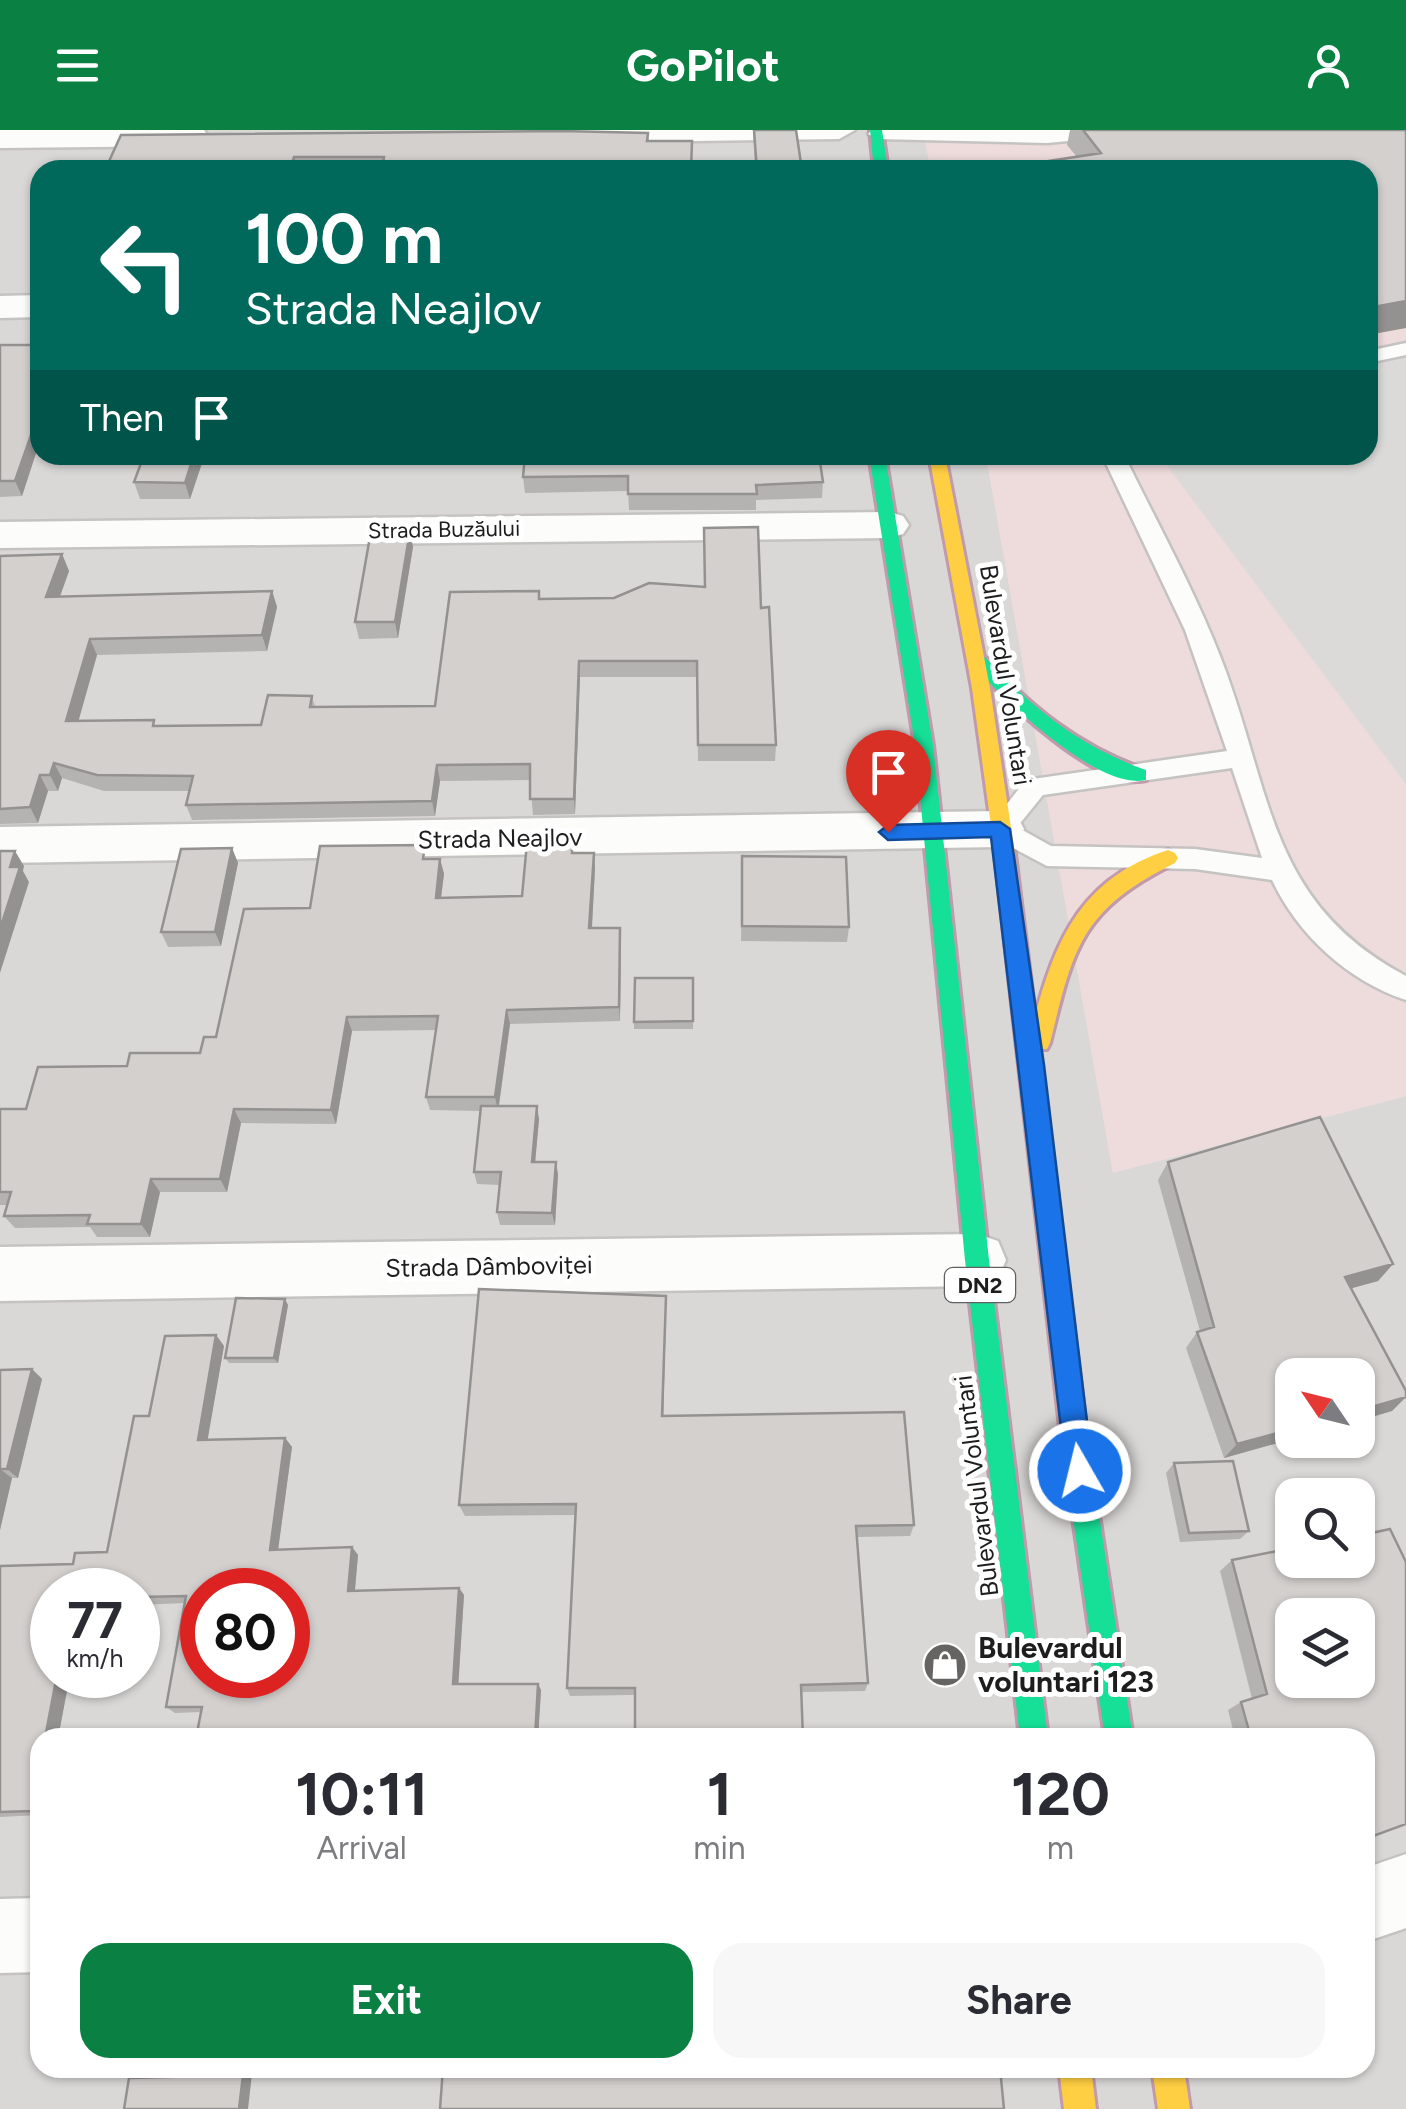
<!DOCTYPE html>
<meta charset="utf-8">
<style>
body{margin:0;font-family:Figtree,sans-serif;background:#f7f7f7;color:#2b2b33;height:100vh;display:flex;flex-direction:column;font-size:38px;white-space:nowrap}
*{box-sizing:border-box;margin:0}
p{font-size:32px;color:#7c7c81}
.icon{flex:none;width:55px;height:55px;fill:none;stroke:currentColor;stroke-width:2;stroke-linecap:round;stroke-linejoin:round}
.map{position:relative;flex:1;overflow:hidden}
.details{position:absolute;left:30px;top:1598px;width:1345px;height:350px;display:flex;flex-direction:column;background:#fff;border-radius:30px;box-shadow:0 2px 8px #0004}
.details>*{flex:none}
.hud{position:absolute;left:30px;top:30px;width:1348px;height:305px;border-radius:30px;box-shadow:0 2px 8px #0004;background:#00695c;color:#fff;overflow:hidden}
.needle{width:65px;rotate:305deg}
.buttons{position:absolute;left:1275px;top:1228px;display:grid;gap:20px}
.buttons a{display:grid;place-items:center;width:100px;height:100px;border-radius:20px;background:#fff;box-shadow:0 2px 8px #0004;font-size:50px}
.speed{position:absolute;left:30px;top:1438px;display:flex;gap:20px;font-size:50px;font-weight:700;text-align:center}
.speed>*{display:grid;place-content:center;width:130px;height:130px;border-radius:50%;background:#fff;box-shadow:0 2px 8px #0004;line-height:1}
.speed small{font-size:25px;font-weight:400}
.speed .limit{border:15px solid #d22;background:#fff;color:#111}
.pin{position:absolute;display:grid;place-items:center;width:85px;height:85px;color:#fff;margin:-102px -42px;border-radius:50% 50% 50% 0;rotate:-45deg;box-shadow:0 0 10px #0007}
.pin .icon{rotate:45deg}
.me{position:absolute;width:110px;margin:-55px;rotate:352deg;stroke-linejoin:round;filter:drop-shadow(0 0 8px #0008)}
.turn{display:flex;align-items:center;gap:35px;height:210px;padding:0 50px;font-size:45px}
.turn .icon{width:130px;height:130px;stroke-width:2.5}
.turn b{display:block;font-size:70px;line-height:85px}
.then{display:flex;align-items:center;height:95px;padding:0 50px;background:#0003;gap:20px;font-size:38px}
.eta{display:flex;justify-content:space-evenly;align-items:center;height:170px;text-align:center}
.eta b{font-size:60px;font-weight:700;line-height:70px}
.action{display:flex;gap:20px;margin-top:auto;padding:20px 50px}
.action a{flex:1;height:115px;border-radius:30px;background:#0b8043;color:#fff;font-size:40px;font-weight:700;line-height:115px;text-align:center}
.action a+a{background:#f7f7f7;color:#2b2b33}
header{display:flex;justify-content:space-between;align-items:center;height:130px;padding:0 50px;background:#0b8043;color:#fff;font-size:45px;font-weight:700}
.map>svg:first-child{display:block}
.residential{fill:#dad8d7;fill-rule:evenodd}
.commercial{fill:#eedbdc}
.parking{fill:#dbdad9}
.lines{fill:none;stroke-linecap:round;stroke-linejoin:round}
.lane-casing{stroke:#c4c3c1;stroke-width:5}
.street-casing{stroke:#c4c3c1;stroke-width:5}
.fast-casing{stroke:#c19bac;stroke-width:6}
.slow-casing{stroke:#c19bac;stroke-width:6}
.lane{fill:#fcfcfb;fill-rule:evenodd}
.street{fill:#fcfcfb;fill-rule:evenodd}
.fast{fill:#16e098;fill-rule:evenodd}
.slow{fill:#ffcf43;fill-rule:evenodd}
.wall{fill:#b5b3b1}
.shaded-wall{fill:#949290}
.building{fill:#d3d0ce;stroke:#949290;stroke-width:2.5;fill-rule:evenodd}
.route{fill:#1a73e8;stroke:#114b97;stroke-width:2.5}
.labels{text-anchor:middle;stroke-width:10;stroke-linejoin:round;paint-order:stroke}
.far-street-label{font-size:22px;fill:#1d1d1d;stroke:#fff}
.shield{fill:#fff;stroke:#616161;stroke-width:2.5}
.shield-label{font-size:22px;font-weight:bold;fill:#1d1d1d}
.street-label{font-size:25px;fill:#1d1d1d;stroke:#fff}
.near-poi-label{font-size:30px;font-weight:bold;fill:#1d1d1d;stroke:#fff;text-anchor:start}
</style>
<header><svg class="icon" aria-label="menu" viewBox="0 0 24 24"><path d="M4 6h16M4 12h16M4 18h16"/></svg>GoPilot<svg class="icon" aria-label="person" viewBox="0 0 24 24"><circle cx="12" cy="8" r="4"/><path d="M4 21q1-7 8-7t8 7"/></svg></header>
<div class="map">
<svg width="1406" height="1979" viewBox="0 0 1406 1979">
<rect width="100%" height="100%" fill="#ebe8e5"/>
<path class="residential" d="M 0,0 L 923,0 L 931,40 L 40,40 L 40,325 L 986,325 L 1113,1042 L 1406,966 L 1406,1979 L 0,1979 ZM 1292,1245 L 1358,1245 L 1358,1310 L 1292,1310 ZM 1292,1365 L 1358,1365 L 1358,1430 L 1292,1430 ZM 52,1460 L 138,1460 L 138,1545 L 52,1545 ZM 202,1460 L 288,1460 L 288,1545 L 202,1545 ZM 1292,1485 L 1358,1485 L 1358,1550 L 1292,1550 ZM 40,1608 L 1365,1608 L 1365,1938 L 40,1938 Z"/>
<path class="commercial" d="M 923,0 L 1406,0 L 1406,966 L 1113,1043 L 986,325 L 1368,325 L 1368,40 L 931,40 Z"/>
<path class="parking" d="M 1406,219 L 1406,654 L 1159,325 L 1368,325 L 1368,227 Z"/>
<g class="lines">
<defs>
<path id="lane" d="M 872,0 L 1139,0 L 1130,5 L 1047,13 L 877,9 L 868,4 Z
M 1406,213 L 1406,225 L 1368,233 L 1368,221 Z
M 1102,325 L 1124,325 C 1156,391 1193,457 1220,526 C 1272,658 1266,772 1406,846 L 1406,870 C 1348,851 1298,805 1272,750 L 1195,739 L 1047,736 L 991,706 L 987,699 L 1026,650 L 1227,621 L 1185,500 ZM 1232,638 L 1262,728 L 1195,719 L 1051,716 L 1017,697 L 1043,665 Z"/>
<path id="street" d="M 0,0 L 204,0 L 208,6 L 192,16 L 0,18 Z
M 544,0 L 855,0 L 839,9 L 558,13 L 547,10 Z
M 40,165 L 40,187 L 0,188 L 0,166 Z
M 889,382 L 903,386 L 909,395 L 903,404 L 889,408 L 0,418 L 0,392 Z
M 1000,681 L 1017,686 L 1024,699 L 1017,712 L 1000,717 L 0,733 L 0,697 Z
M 977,1104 L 998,1111 L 1006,1130 L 998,1149 L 977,1156 L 0,1171 L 0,1117 Z
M 1406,1724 L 1406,1798 L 1365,1812 L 1365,1738 Z
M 40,1768 L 40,1842 L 0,1843 L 0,1769 Z"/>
<path id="fast" d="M 870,0 L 882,0 L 888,40 L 874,40 Z
M 869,325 L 885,325 L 933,615 L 989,1130 L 1048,1608 L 1020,1608 L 965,1130 L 915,615 Z
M 980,526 L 986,528 C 1033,579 1080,617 1146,640 L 1146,650 C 1098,661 1004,570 974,536 L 971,532 Z
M 1005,717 L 1015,724 L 1087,1306 L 1133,1608 L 1105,1608 L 1061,1306 L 995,724 Z"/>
<path id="slow" d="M 929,325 L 945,325 L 990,558 L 1015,724 L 1005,731 L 995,724 L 972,558 Z
M 1168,720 L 1175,723 L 1178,728 L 1175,733 C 1081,780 1074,816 1050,913 L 1047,919 L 1031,919 L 1028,913 C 1051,824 1071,752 1168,720 Z
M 1059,1938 L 1091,1938 L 1096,1979 L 1064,1979 Z
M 1152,1938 L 1184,1938 L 1190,1979 L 1158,1979 Z"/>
</defs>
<use href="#lane" class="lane-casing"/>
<use href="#street" class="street-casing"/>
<use href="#fast" class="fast-casing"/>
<use href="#slow" class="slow-casing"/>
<use href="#lane" class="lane"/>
<use href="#street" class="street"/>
<use href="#fast" class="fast"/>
<use href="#slow" class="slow"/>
</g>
<path class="wall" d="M 753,0 L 802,40 L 755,40 Z
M 1070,0 L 1406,0 L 1368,40 L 1048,40 L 1049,31 L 1077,27 L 1067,15 Z
M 648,3 L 649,11 L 691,40 L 105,40 Z
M 0,215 L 40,215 L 40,320 L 37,320 L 22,366 L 0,367 Z
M 144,325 L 228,325 L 227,330 L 203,330 L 190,369 L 140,369 L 134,352 Z
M 525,325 L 823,352 L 822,368 L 756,370 L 756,380 L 629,380 L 628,361 L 525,363 L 523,347 Z
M 410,401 L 413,417 L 398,508 L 359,509 L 355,492 Z
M 62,424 L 69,441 L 60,466 L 272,461 L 277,477 L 267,521 L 97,525 L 78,591 L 157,596 L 261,595 L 312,566 L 315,577 L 435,576 L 540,469 L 761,478 L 776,615 L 775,631 L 698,631 L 697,547 L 580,547 L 575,684 L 533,685 L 530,650 L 440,651 L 435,686 L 192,690 L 186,675 L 189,661 L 104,661 L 62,648 L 58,661 L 48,661 L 38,693 L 0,694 L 0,426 Z
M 572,712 L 573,723 L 595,738 L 592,798 L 620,798 L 620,891 L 510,894 L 499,976 L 539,989 L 535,1032 L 558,1044 L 555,1095 L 500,1095 L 497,1082 L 500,1055 L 477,1054 L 474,1042 L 480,981 L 430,980 L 426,967 L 436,900 L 352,901 L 336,994 L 241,993 L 227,1062 L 160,1062 L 150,1107 L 97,1107 L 90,1097 L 15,1098 L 4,1086 L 7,1075 L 0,1075 L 0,979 L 26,979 L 127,936 L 200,923 L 216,907 L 310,778 L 428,729 L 440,729 L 444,744 L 441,768 L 522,766 Z
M 232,718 L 238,733 L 221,816 L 168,817 L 161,802 Z
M 742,726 L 849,797 L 847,812 L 741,811 Z
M 693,848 L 693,899 L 634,899 L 634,892 Z
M 1168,1032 L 1393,1134 L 1378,1151 L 1351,1158 L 1392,1281 L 1224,1328 L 1186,1218 L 1197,1202 L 1200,1201 L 1158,1050 Z
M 666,1166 L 663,1286 L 914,1395 L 910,1406 L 857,1407 L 868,1553 L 865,1561 L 570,1566 L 567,1558 L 576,1385 L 465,1386 L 459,1375 Z
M 288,1175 L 278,1233 L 229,1233 L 225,1228 Z
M 216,1205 L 224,1216 L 207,1309 L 285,1308 L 292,1317 L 278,1419 L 352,1417 L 358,1425 L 355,1461 L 459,1458 L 464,1465 L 458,1554 L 538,1554 L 541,1560 L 538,1608 L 196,1608 L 201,1582 L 175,1583 L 166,1577 L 185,1473 L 138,1475 L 138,1460 L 52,1460 L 52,1545 L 70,1545 L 58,1608 L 40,1608 L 40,1685 L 0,1687 L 0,1436 L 73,1434 L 107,1422 L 149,1286 Z
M 32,1239 L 42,1249 L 18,1348 L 12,1348 L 0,1400 L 0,1240 Z
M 1174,1333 L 1249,1401 L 1240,1409 L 1180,1412 L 1166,1343 Z
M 1232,1430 L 1365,1608 L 1235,1608 L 1228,1580 L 1241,1572 L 1252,1569 L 1220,1441 Z"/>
<path class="shaded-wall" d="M 294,27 L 297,40 L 290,40 Z
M 1406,171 L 1406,198 L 1368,205 L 1368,178 Z
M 31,305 L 37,320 L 22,366 L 15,351 Z
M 194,325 L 201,325 L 203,330 L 190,369 L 185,353 Z
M 410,401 L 413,417 L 398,508 L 395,492 Z
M 62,424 L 69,441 L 54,483 L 46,467 Z
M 272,461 L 277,477 L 267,521 L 262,505 Z
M 90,509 L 97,525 L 74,607 L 66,591 Z
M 579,531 L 580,547 L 575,684 L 574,669 Z
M 54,633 L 62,648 L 58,661 L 50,645 Z
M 437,635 L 440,651 L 435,686 L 432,671 Z
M 40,645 L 48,661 L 38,693 L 30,677 Z
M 232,718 L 238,733 L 221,816 L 215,802 Z
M 15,721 L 24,736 L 23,741 L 29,752 L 0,843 L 0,799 L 10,737 Z
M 594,723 L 595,738 L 591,813 L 589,798 Z
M 440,729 L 444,744 L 439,783 L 436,768 Z
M 620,798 L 621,812 L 620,891 L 619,877 Z
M 507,880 L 510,894 L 498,981 L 495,967 Z
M 347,887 L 352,901 L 336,994 L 331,980 Z
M 537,976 L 539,989 L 534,1045 L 532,1032 Z
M 234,979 L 241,993 L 227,1062 L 220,1049 Z
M 556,1032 L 558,1044 L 555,1095 L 552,1083 Z
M 151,1049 L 160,1062 L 150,1107 L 141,1094 Z
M 1393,1134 L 1378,1151 L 1331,1164 L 1345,1147 Z
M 666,1166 L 666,1180 L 663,1298 L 662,1286 Z
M 285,1169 L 288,1175 L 278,1233 L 274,1228 Z
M 216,1205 L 224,1216 L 206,1319 L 198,1310 Z
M 32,1239 L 42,1249 L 18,1348 L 7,1339 Z
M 1406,1267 L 1392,1281 L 1358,1291 L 1358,1281 Z
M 1292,1299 L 1292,1309 L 1224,1328 L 1237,1314 Z
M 285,1308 L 292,1317 L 277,1428 L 270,1420 Z
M 0,1339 L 12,1348 L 0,1400 Z
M 352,1417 L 358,1425 L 354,1469 L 348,1461 Z
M 459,1458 L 464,1465 L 458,1560 L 453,1554 Z
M 57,1545 L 70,1545 L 58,1608 L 45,1608 Z
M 538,1554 L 541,1560 L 538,1608 L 535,1608 Z
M 40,1634 L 40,1684 L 31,1681 Z
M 252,1944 L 248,1979 L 239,1979 L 243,1945 Z"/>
<path class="building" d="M 754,0 L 796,0 L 802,40 L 757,40 Z
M 1083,0 L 1406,0 L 1406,171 L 1368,178 L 1368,40 L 1056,40 L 1049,31 L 1101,23 Z
M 562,1 L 648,3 L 647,11 L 692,11 L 691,40 L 382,40 L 384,27 L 294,27 L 290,40 L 105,40 L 121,5 Z
M 0,215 L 40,215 L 40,305 L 31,305 L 15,351 L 0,351 Z
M 144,325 L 194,325 L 185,353 L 134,352 Z
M 525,325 L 819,325 L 823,352 L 756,355 L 757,364 L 628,364 L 628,346 L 523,347 Z
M 758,397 L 761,478 L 769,477 L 776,615 L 698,615 L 697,531 L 579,531 L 574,669 L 530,669 L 530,634 L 437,635 L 432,671 L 186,675 L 193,646 L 97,645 L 54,633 L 50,645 L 40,645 L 30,677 L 0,679 L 0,426 L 62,424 L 46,467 L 272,461 L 262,505 L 90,509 L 66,591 L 154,590 L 153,596 L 261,595 L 268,565 L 312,566 L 310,577 L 435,576 L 450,462 L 539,461 L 539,469 L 614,468 L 649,453 L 705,457 L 704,398 Z
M 371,401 L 410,401 L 395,492 L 355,492 Z
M 572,712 L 572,723 L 594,723 L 589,798 L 620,798 L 619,877 L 507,880 L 495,967 L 426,967 L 438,886 L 347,887 L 331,980 L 234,979 L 220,1049 L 151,1049 L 141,1094 L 87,1094 L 90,1085 L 4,1086 L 11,1062 L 0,1062 L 0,979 L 26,979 L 38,937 L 127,936 L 130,923 L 200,923 L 204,907 L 216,907 L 244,779 L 310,778 L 320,716 L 425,715 L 423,729 L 440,729 L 436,768 L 522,766 L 527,713 Z
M 232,718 L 215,802 L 161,802 L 181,719 Z
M 0,721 L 15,721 L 10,737 L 20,737 L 0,799 Z
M 742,726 L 846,727 L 849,797 L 742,796 Z
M 635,848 L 693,848 L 693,891 L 634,892 Z
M 481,976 L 537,976 L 532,1032 L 556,1032 L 552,1083 L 497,1082 L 501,1042 L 474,1042 Z
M 1320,987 L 1393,1134 L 1345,1147 L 1406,1261 L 1406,1267 L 1358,1281 L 1358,1245 L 1292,1245 L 1292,1299 L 1237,1314 L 1197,1202 L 1214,1197 L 1168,1032 Z
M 479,1159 L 666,1166 L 662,1286 L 904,1282 L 914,1395 L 856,1396 L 868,1553 L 801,1555 L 803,1608 L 635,1608 L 635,1558 L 567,1558 L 576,1374 L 459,1375 Z
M 236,1168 L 285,1169 L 274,1228 L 225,1228 Z
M 216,1205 L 198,1310 L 285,1308 L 270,1420 L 352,1417 L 348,1461 L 459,1458 L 453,1554 L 538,1554 L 535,1608 L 196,1608 L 202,1577 L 166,1577 L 186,1466 L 138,1467 L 138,1460 L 52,1460 L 52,1545 L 57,1545 L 45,1608 L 40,1608 L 40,1634 L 31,1681 L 0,1682 L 0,1436 L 73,1434 L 75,1423 L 107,1422 L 134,1286 L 149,1286 L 165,1206 ZM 202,1460 L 288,1460 L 288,1545 L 202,1545 Z
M 32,1239 L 7,1339 L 0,1339 L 0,1341 L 0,1240 Z
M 1233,1331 L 1249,1401 L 1189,1403 L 1174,1333 Z
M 1390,1399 L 1406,1432 L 1406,1694 L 1365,1709 L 1365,1608 L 1251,1608 L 1241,1572 L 1267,1564 L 1232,1430 L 1292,1418 L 1292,1430 L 1358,1430 L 1358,1406 ZM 1292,1485 L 1358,1485 L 1358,1550 L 1292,1550 Z
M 443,1938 L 1000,1938 L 1004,1979 L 440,1979 Z
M 243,1945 L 239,1979 L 124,1979 L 129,1948 Z"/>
<path class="route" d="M 1000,692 L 1010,699 L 1044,935 L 1093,1341 L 1089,1350 L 1080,1354 L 1070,1350 L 1066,1341 L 991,707 L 888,710 L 879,702 L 888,695 Z"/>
<defs>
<symbol id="shop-disc" viewBox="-11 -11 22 22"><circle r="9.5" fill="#656463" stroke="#fff"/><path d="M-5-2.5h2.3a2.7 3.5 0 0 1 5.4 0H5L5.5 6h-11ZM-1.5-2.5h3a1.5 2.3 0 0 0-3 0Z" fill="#fff"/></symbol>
</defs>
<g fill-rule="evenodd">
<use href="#shop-disc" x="920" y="1510" width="50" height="50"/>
</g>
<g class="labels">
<g class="far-street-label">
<text transform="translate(444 399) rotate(-1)" y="8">Strada Buzăului</text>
</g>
<rect class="shield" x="945" y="1138" width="70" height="34" rx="8"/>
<g class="shield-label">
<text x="980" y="1163">DN2</text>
</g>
<g class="street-label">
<text transform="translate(1006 545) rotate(81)" y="9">Bulevardul Voluntari</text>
<text transform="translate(500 708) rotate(-1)" y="9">Strada Neajlov</text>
<text transform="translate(489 1136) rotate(-1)" y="9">Strada Dâmboviței</text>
<text transform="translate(976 1356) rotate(-97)" y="9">Bulevardul Voluntari</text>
</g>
<g class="near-poi-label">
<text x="978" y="1528">Bulevardul<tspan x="978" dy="34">voluntari 123</tspan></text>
</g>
</g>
</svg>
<div class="buttons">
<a><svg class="needle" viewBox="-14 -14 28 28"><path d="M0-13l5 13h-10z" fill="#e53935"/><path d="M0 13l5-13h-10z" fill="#7c7c81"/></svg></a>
<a><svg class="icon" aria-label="search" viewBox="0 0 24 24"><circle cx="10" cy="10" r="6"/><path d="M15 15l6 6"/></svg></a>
<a><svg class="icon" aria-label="layers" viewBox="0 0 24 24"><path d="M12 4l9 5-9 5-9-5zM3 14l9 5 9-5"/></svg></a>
</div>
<div class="speed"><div>77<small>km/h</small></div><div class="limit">80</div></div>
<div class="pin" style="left:888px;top:702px;background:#d93025"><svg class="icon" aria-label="arrive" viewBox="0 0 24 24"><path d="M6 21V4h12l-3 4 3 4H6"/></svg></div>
<svg class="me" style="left:1080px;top:1341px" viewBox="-20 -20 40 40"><circle r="17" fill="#1a73e8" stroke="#fff" stroke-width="3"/><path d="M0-11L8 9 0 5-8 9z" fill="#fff"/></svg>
<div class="hud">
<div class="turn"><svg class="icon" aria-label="left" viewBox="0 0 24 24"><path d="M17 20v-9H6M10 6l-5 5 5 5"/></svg><div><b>100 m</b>Strada Neajlov</div></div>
<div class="then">Then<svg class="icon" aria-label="arrive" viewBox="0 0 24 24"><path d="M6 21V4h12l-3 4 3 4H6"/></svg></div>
</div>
<section class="details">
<div class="eta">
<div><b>10:11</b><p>Arrival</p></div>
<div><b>1</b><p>min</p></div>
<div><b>120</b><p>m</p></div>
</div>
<div class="action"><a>Exit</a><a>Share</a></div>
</section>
</div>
